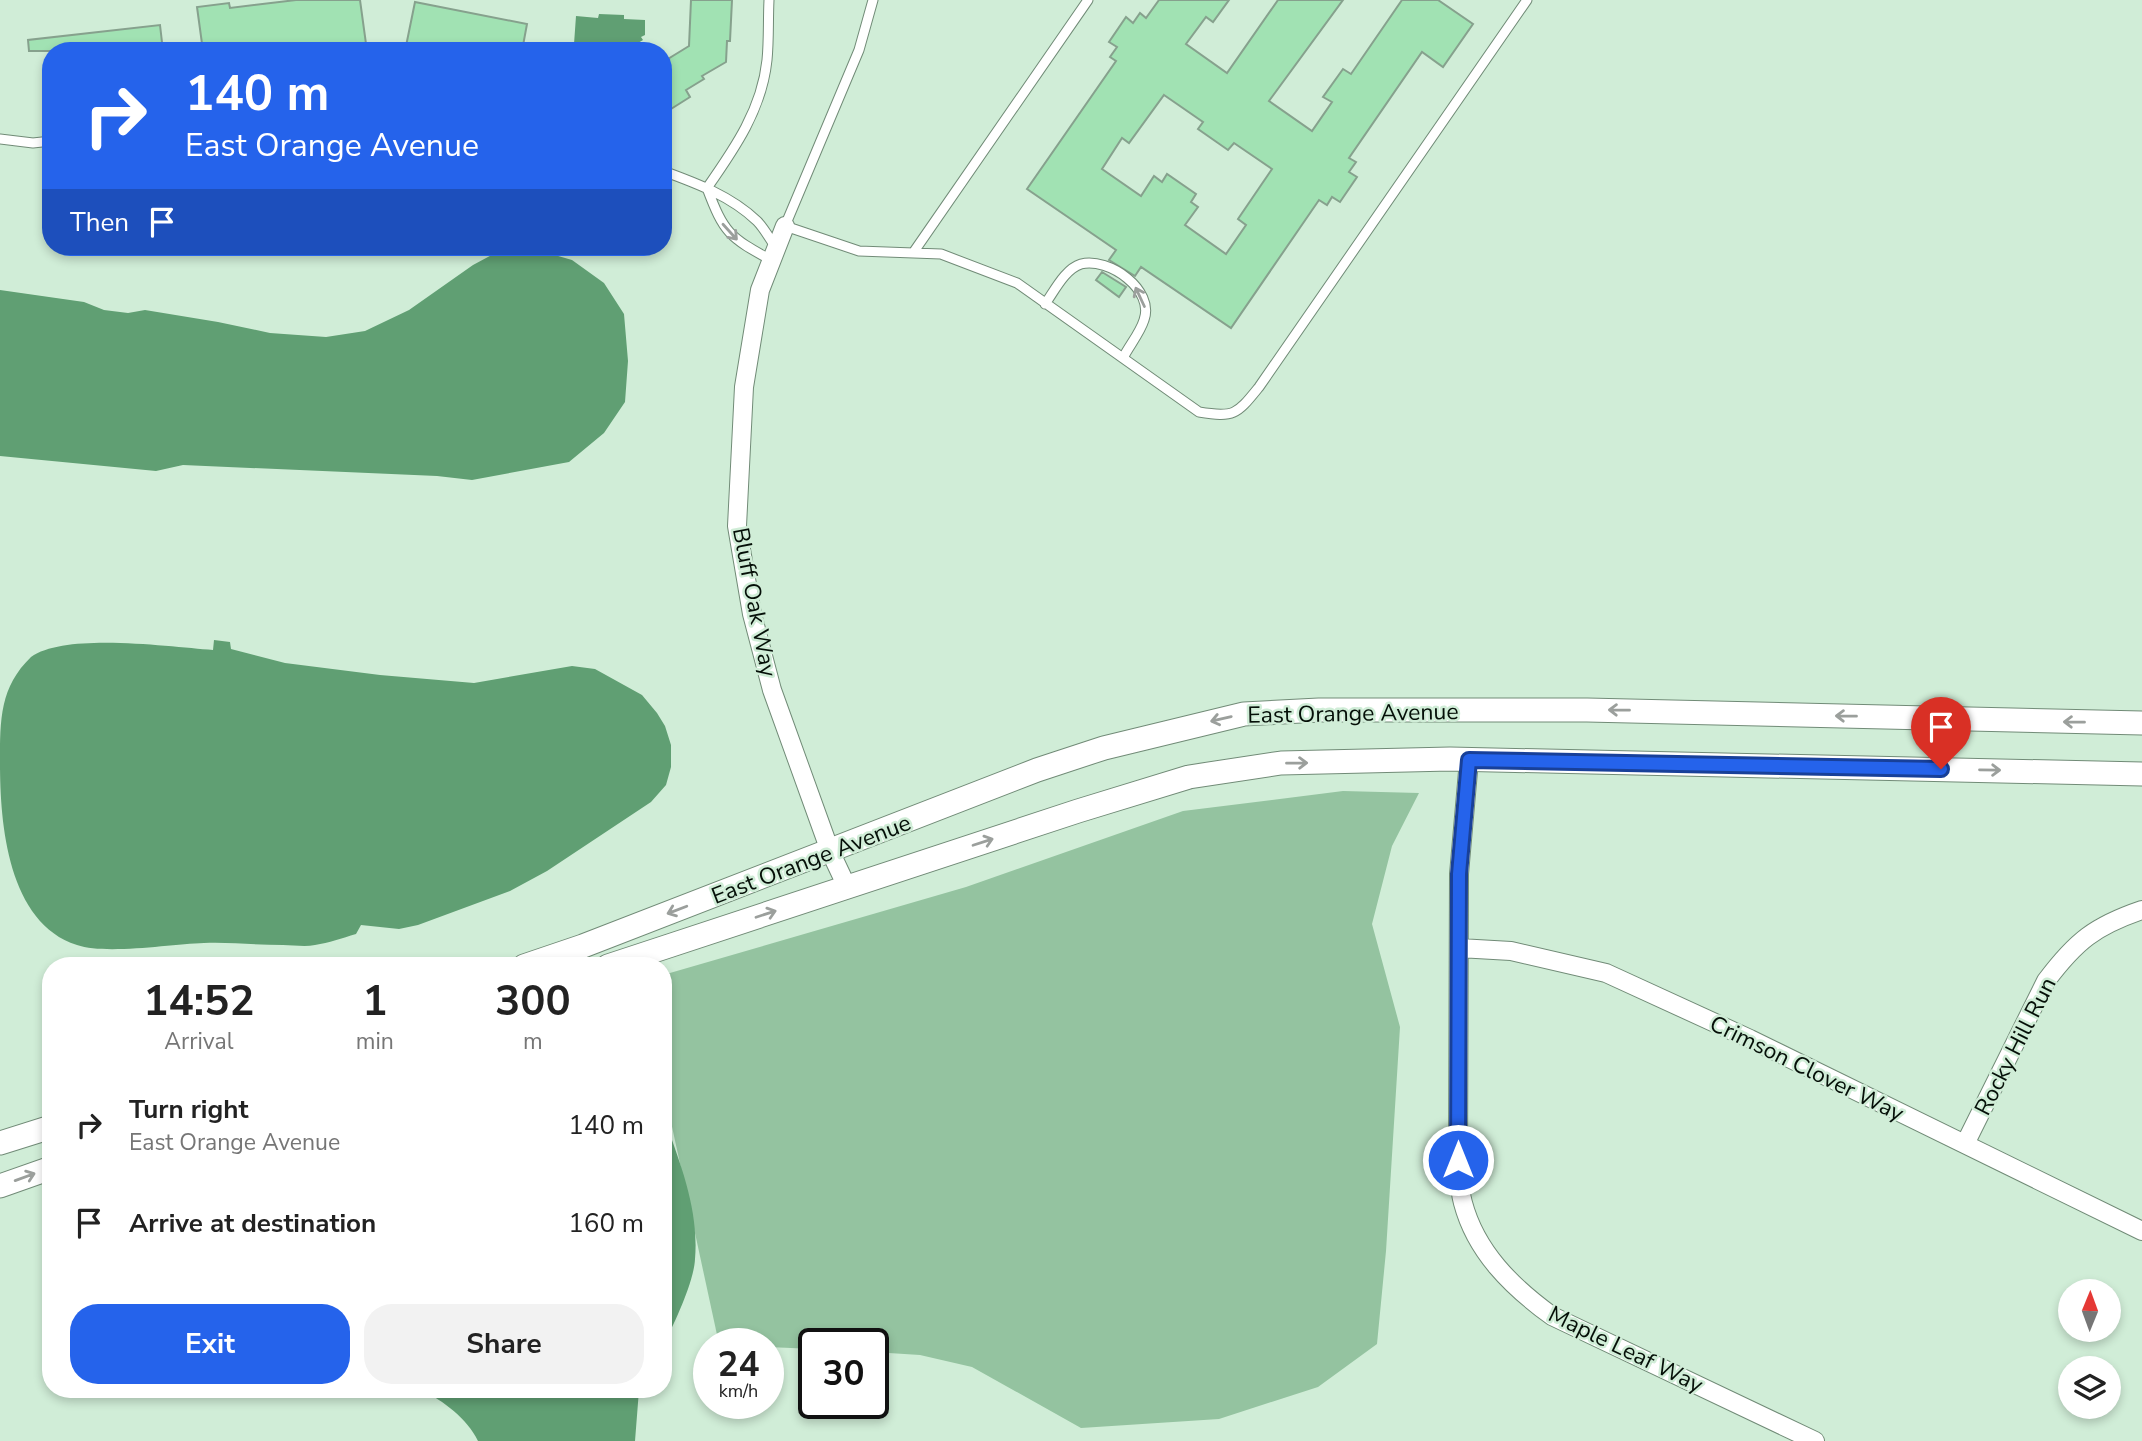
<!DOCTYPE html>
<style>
body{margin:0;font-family:"Nunito Sans",sans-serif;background:#f2f2f2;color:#222;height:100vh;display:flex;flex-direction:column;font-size:26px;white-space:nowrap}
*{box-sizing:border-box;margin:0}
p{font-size:23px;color:#767676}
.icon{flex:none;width:38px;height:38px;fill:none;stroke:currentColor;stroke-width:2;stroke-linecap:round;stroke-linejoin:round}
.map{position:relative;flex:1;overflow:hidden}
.side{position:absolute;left:42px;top:957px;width:630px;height:441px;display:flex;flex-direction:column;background:#fff;border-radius:28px;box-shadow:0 4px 10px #0003}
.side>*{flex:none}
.hud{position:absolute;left:42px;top:42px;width:630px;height:214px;border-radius:28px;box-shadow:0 4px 10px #0003;background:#2563eb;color:#fff;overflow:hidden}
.needle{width:46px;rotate:1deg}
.controls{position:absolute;left:2058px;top:1279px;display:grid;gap:14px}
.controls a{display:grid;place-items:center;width:63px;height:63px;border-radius:50%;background:#fff;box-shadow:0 4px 10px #0003;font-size:35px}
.speed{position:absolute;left:693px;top:1328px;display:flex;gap:14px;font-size:35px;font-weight:700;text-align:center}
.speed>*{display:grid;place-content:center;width:91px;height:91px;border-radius:50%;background:#fff;box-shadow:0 4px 10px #0003;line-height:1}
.speed small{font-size:18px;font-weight:400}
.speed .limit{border:4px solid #111;border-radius:10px;background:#fff;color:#111}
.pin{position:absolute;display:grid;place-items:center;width:60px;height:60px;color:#fff;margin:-72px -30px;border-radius:50% 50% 50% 0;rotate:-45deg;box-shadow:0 0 7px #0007}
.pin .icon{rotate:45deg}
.me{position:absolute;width:77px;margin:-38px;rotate:0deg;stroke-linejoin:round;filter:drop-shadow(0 0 5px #0008)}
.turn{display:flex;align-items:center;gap:24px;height:147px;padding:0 28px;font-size:32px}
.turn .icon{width:91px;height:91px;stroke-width:2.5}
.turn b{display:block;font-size:49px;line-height:60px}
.then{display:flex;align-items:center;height:66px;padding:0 28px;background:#0003;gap:14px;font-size:26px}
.eta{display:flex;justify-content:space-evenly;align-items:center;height:119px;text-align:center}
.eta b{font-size:42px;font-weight:700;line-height:49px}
.action{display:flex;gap:14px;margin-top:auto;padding:14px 28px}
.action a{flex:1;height:80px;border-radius:28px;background:#2563eb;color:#fff;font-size:28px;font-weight:700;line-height:80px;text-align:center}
.action a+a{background:#f2f2f2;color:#222}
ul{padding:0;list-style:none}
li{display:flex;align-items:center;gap:21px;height:98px;padding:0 28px}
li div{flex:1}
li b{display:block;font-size:26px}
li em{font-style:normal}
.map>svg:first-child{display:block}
.green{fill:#94c3a0}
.water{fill:#609f73}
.building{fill:#a1e2b3;stroke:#86a18d;stroke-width:2;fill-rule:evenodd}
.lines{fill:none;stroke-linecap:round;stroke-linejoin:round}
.service-casing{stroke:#718b77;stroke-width:11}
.minor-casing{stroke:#718b77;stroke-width:20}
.tertiary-casing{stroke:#718b77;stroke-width:25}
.service{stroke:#fff;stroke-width:9}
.minor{stroke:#fff;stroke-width:18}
.tertiary{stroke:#fff;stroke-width:23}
.oneway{stroke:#9b9f9c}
.route-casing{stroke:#184099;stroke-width:18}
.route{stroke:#2563eb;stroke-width:12}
.labels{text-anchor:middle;stroke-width:5;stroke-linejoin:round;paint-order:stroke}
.street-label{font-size:23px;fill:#050f08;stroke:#d0edd7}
</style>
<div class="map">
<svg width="2142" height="1441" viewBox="0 0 2142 1441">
<rect width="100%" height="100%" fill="#d0edd7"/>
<path class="green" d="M 1343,791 L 1419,793 L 1392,846 L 1372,924 L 1400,1027 L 1386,1251 L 1377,1344 L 1318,1387 L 1219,1419 L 1081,1428 L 972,1367 L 920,1355 L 873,1352 L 873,1344 L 814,1344 L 814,1349 L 768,1347 L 768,1344 L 719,1344 L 663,1085 L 663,975 L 966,887 L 1183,811 Z"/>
<path class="water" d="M 599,14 L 624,15 L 624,19 L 645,20 L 645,35 L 641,37 L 643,40 L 628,49 L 625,46 C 608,58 591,46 574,44 L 576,16 L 598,18 Z
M 501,250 L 541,251 L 572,260 L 604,283 L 624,314 L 628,361 L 625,402 L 604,433 L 569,462 L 472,480 L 437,476 L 183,465 L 156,471 L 0,456 L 0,290 L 84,302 L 104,310 L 128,313 L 145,310 L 218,322 L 270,333 L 326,337 L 365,331 L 409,310 L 473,265 Z
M 214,640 L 230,642 L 231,649 L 285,663 L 380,675 L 474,683 L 572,666 L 595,669 L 642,695 L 657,713 L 665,726 L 671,745 L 671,767 L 666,785 L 651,802 L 547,871 L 510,891 L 418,925 L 399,929 L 361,925 L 356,934 C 342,938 329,943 315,945 C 305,947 293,945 283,945 C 257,945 230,942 204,943 C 171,944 106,955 77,945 C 8,923 0,824 0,763 C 0,719 0,687 31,657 C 66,632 170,647 213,650 Z
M 663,1122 L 667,1126 C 682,1168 699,1212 695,1259 C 694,1282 674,1324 663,1346 Z
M 422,1390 L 639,1390 L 635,1441 L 478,1441 C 467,1418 443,1401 422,1390 Z"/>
<path class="building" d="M 296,0 L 360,0 L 367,51 L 203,51 L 197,7 L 229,3 L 230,8 Z
M 691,0 L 732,0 L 730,41 L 727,41 L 726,62 L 702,76 L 704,79 L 686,90 L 690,97 L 663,114 L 663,62 L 689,46 Z
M 1159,0 L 1229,0 L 1213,22 L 1206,17 L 1186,44 L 1227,73 L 1278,0 L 1343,0 L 1269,101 L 1312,131 L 1332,102 L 1323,97 L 1343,69 L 1351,74 L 1402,0 L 1438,0 L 1473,24 L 1443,67 L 1422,52 L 1349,158 L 1356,162 L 1349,172 L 1357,177 L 1340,202 L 1332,197 L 1327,205 L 1319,200 L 1231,328 L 1141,267 L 1135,276 L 1109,260 L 1116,250 L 1027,189 L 1116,61 L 1110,57 L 1117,47 L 1109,42 L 1126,17 L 1133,23 L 1140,13 L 1146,18 ZM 1164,95 L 1203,122 L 1198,129 L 1228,150 L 1234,143 L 1272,169 L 1238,219 L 1246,225 L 1226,254 L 1185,225 L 1198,207 L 1191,202 L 1196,194 L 1167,174 L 1162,182 L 1154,176 L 1141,196 L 1102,169 L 1122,138 L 1129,143 Z
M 415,2 L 527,24 L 522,51 L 405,51 Z
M 160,25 L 163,51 L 29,51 L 28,40 Z
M 1102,272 L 1126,287 L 1119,297 L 1096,280 Z"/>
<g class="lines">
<defs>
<path id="service" d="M 873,0 L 859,50 L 785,226 L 859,251 L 941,254 L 1017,283 L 1199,412 C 1235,418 1237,414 1259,387 L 1527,0
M 0,139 L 33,143 L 51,141
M 663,171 C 696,183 731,196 757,221 C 764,228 770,239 776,248
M 707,188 C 735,148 762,109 767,60 C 769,40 768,20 769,0
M 707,188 C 724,233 729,237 771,260
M 913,253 L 1088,0
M 1045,304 C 1055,290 1065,269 1081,264 C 1109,257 1155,290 1144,320 C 1140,333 1129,346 1123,358"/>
<path id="minor" d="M 785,226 L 760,290 L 744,387 L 737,526 L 752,614 L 772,690 L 830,851 L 847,887
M 1469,760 L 1459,874 L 1458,1160 C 1459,1174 1459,1189 1463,1203 C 1476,1252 1512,1287 1552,1316 L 1815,1441
M 1459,948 L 1511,951 L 1606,973 L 1750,1039 L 2142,1231
M 1965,1144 L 2046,981 C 2076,941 2095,926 2142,910"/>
<path id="tertiary" d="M 524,966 L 583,946 L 1037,770 L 1104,748 L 1244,714 L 1319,710 L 1587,710 L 2142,723
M 608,966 L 1078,811 L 1189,777 L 1281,763 L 1450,759 L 2142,774
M 0,1143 L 51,1127
M 0,1186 L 51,1168"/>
</defs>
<use href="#service" class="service-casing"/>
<use href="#minor" class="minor-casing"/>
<use href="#tertiary" class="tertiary-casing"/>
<use href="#service" class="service"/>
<use href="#minor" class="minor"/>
<use href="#tertiary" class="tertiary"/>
</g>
<defs><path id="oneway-shaft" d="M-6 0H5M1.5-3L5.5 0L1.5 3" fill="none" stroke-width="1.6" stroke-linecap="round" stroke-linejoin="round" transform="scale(1.75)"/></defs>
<g class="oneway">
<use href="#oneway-shaft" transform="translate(730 232) rotate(48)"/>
<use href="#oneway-shaft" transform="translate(1140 297) rotate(-115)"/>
<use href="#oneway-shaft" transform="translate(1619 710) rotate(-179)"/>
<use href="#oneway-shaft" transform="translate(1846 716) rotate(-179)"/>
<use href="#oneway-shaft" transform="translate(1221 719) rotate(167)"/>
<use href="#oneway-shaft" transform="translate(2074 722) rotate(-179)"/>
<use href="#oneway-shaft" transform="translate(1297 763) rotate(-1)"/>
<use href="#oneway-shaft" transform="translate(1990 770) rotate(1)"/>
<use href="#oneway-shaft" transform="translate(983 842) rotate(-18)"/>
<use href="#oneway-shaft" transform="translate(677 910) rotate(159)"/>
<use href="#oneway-shaft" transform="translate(766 914) rotate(-18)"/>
<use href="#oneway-shaft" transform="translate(25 1177) rotate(-20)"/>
</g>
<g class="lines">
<defs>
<path id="route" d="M 1458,1160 L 1459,874 L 1469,760 L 1941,769"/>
</defs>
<use href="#route" class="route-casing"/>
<use href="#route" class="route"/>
</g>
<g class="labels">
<g class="street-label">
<text transform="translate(755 602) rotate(79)" y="8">Bluff Oak Way</text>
<text transform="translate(1353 713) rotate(-1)" y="8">East Orange Avenue</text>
<text transform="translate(811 859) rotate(-21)" y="8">East Orange Avenue</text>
<text transform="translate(2015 1046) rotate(-63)" y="8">Rocky Hill Run</text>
<text transform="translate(1807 1068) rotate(26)" y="8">Crimson Clover Way</text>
<text transform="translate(1626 1349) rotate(26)" y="8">Maple Leaf Way</text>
</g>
</g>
</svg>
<div class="controls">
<a><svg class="needle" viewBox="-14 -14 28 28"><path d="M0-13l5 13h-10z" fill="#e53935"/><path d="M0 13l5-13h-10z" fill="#767676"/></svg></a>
<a><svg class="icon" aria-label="layers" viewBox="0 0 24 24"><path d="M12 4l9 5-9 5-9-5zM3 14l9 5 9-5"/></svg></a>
</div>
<div class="speed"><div>24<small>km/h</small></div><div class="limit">30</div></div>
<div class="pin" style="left:1941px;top:769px;background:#d93025"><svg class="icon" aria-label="arrive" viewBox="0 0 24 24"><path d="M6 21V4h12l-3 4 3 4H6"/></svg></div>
<svg class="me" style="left:1458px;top:1160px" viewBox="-20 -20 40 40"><circle r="17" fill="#2563eb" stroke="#fff" stroke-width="3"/><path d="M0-11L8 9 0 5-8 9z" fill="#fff"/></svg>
<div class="hud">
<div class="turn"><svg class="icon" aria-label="right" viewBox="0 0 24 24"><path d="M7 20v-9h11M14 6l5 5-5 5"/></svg><div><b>140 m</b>East Orange Avenue</div></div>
<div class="then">Then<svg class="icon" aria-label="arrive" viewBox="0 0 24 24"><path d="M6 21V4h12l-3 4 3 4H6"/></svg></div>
</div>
<section class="side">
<div class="eta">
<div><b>14:52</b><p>Arrival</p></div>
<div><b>1</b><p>min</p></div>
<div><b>300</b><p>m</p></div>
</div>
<ul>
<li><svg class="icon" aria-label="right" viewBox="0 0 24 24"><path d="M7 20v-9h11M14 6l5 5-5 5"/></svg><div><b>Turn right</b><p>East Orange Avenue</p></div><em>140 m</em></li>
<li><svg class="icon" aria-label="arrive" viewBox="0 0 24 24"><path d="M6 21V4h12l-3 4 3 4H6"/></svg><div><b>Arrive at destination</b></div><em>160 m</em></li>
</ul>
<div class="action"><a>Exit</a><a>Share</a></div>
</section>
</div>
